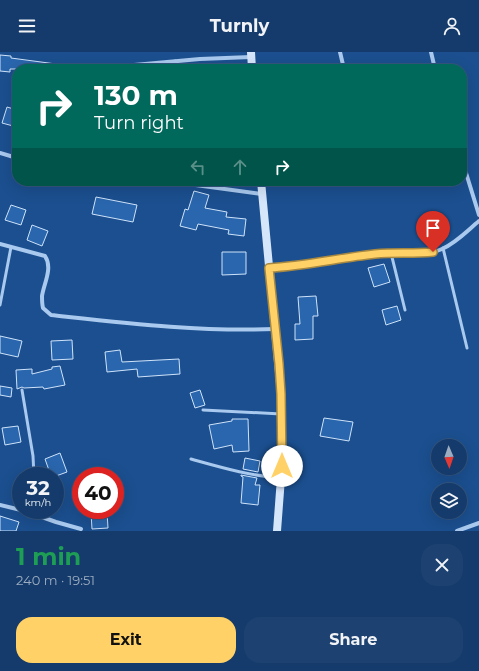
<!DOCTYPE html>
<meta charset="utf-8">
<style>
body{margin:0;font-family:Montserrat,sans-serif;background:#1d4271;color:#f1f3f6;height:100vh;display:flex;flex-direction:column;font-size:15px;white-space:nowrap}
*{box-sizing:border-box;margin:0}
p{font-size:13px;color:#9dadc1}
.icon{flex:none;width:22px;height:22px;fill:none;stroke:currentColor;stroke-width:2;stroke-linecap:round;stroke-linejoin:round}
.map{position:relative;height:479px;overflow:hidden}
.details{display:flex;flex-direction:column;background:#143b6b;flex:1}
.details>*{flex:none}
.hud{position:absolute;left:12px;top:12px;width:455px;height:122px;border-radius:16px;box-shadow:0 4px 16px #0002,0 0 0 1px #33557e;background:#00695c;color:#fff;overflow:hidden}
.needle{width:26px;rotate:178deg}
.controls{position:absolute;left:431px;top:387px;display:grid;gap:8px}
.controls a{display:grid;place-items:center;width:36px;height:36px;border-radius:50%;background:#143b6b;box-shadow:0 4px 16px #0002,0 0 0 1px #33557e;font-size:20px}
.speed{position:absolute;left:12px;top:415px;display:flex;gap:8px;font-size:20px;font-weight:700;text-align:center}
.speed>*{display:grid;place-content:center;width:52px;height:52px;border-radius:50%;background:#143b6b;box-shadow:0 4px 16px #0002,0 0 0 1px #33557e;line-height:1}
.speed small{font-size:10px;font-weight:400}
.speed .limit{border:6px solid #d22;background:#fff;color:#111}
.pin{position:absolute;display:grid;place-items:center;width:34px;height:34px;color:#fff;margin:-41px -17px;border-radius:50% 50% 50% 0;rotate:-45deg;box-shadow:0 0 4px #0007}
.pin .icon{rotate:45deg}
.me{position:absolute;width:44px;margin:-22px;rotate:0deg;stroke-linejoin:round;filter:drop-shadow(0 0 3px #0008)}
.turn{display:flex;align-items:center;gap:14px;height:84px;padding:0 16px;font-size:18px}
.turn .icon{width:52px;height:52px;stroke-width:2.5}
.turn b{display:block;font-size:28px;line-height:34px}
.lanes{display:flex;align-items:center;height:38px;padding:0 16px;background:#0003;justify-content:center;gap:20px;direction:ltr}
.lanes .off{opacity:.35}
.round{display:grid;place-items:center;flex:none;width:42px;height:42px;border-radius:16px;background:#1d4271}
.summary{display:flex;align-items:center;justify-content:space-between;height:68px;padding:0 16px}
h1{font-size:24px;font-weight:700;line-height:30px;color:#1e9e55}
.button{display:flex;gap:8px;margin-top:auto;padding:8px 16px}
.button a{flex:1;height:46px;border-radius:16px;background:#ffd166;color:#111;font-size:16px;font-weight:700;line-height:46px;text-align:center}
.button a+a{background:#1d4271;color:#f1f3f6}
header{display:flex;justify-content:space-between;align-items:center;height:52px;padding:0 16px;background:#143b6b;font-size:18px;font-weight:700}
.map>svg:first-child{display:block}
.building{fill:#2a66ad;stroke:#cfe3fa}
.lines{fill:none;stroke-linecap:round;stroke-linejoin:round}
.lane{stroke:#a9c9ee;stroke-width:3}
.street{stroke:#a9c9ee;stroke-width:4}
.secondary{stroke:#d6e6fa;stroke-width:8}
.route-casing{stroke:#a68842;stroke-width:10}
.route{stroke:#ffd166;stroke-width:7}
</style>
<header><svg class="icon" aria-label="menu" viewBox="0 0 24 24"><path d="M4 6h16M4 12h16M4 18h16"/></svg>Turnly<svg class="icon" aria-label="person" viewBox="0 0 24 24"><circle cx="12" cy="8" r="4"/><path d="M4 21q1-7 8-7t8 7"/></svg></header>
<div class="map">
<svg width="479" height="479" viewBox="0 0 479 479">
<rect width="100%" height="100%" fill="#1b4f8f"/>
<path class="building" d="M 0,3 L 11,4 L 11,6 L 56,12 L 56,17 L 10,17 L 10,20 L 0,19 Z
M 7,55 L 17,58 L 17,75 L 2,71 Z
M 194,139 L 209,143 L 205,156 L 227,160 L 226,165 L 246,167 L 244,184 L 228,182 L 229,178 L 198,172 L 196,178 L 180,174 L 185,157 L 188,158 Z
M 96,145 L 137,153 L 133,170 L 92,162 Z
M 11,153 L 26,158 L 21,173 L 5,168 Z
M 32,173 L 48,179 L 42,194 L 27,188 Z
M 222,200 L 246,200 L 246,222 L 222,223 Z
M 384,212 L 390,230 L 374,235 L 368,216 Z
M 316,244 L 318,264 L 313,264 L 313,287 L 295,288 L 295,272 L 300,272 L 298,245 Z
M 397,254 L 401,268 L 386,273 L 382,258 Z
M 0,284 L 22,289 L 18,305 L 0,301 Z
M 72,288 L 73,307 L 52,308 L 51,289 Z
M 120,298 L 122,310 L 179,307 L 180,322 L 138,325 L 137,317 L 107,320 L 105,300 Z
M 60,314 L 65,333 L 44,337 L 43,335 L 24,336 L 22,335 L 17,337 L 16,318 L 32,317 L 32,322 L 52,317 L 52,315 Z
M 0,334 L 12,336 L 11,345 L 0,343 Z
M 200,338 L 205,353 L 195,356 L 190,341 Z
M 324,366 L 353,370 L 349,389 L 320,384 Z
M 232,367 L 248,367 L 249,399 L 233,400 L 232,393 L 214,397 L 209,373 L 232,369 Z
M 18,374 L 21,390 L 5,393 L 2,376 Z
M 60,401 L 67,420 L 56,424 L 51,424 L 45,407 Z
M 245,406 L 260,409 L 258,420 L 243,417 Z
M 241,423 L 257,426 L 255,433 L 260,433 L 258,453 L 241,451 L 243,425 L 241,424 Z
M 107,460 L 108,476 L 92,477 L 91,461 Z
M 0,464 L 19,470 L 16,479 L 0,479 Z"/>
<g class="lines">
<path class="lane" d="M 175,9 L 176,17
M 443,196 L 467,296
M 391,201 L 405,258
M 0,253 L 11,195
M 22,338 L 33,404 L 34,424
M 203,358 L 281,362
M 191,407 C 220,415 250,424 281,426"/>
<path class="street" d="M 340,0 L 344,17
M 431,0 L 435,17
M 123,14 L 200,7 L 251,5
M 0,101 L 17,106
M 462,108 L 479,163
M 166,129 L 262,142
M 0,192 L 45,204 C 53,216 44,231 42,244 C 42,248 42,252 43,256 L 51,263 C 125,271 200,280 275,277
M 269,215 C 305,214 340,205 376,202 C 398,200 422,206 442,197 C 456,191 468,178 479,169
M 0,453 L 21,458
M 22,458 L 56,470 L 81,477
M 457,479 L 479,471"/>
<path class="secondary" d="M 251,0 L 252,17
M 261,129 L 281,342 L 281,426 L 277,479"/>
</g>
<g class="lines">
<defs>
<path id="route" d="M 282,414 L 281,342 L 279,312 L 269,216 C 304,214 339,206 375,202 C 394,200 413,202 433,200"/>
</defs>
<use href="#route" class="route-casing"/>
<use href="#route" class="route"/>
</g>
</svg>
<div class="controls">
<a><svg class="needle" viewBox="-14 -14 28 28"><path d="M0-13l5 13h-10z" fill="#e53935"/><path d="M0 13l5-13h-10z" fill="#9dadc1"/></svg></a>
<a><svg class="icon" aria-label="layers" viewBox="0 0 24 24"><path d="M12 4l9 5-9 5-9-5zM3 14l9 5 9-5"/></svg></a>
</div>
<div class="speed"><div>32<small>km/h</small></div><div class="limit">40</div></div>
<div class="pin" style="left:433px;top:200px;background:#d93025"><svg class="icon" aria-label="arrive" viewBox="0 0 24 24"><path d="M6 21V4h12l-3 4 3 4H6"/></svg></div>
<svg class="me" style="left:282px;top:414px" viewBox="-20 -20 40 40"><circle r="19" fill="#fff"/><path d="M0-13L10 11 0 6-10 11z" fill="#ffd166"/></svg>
<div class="hud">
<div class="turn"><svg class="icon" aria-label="right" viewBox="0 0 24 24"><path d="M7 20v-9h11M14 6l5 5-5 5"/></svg><div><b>130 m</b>Turn right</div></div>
<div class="lanes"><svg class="icon off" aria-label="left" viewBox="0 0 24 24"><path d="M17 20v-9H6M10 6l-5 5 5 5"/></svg><svg class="icon off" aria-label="ahead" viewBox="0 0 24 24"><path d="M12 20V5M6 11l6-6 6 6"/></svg><svg class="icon" aria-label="right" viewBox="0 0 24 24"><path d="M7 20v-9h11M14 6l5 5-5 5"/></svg></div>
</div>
</div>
<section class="details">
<div class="summary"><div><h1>1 min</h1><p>240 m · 19:51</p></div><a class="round"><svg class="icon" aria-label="close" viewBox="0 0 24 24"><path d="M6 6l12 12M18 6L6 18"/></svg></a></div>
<div class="button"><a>Exit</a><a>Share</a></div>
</section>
